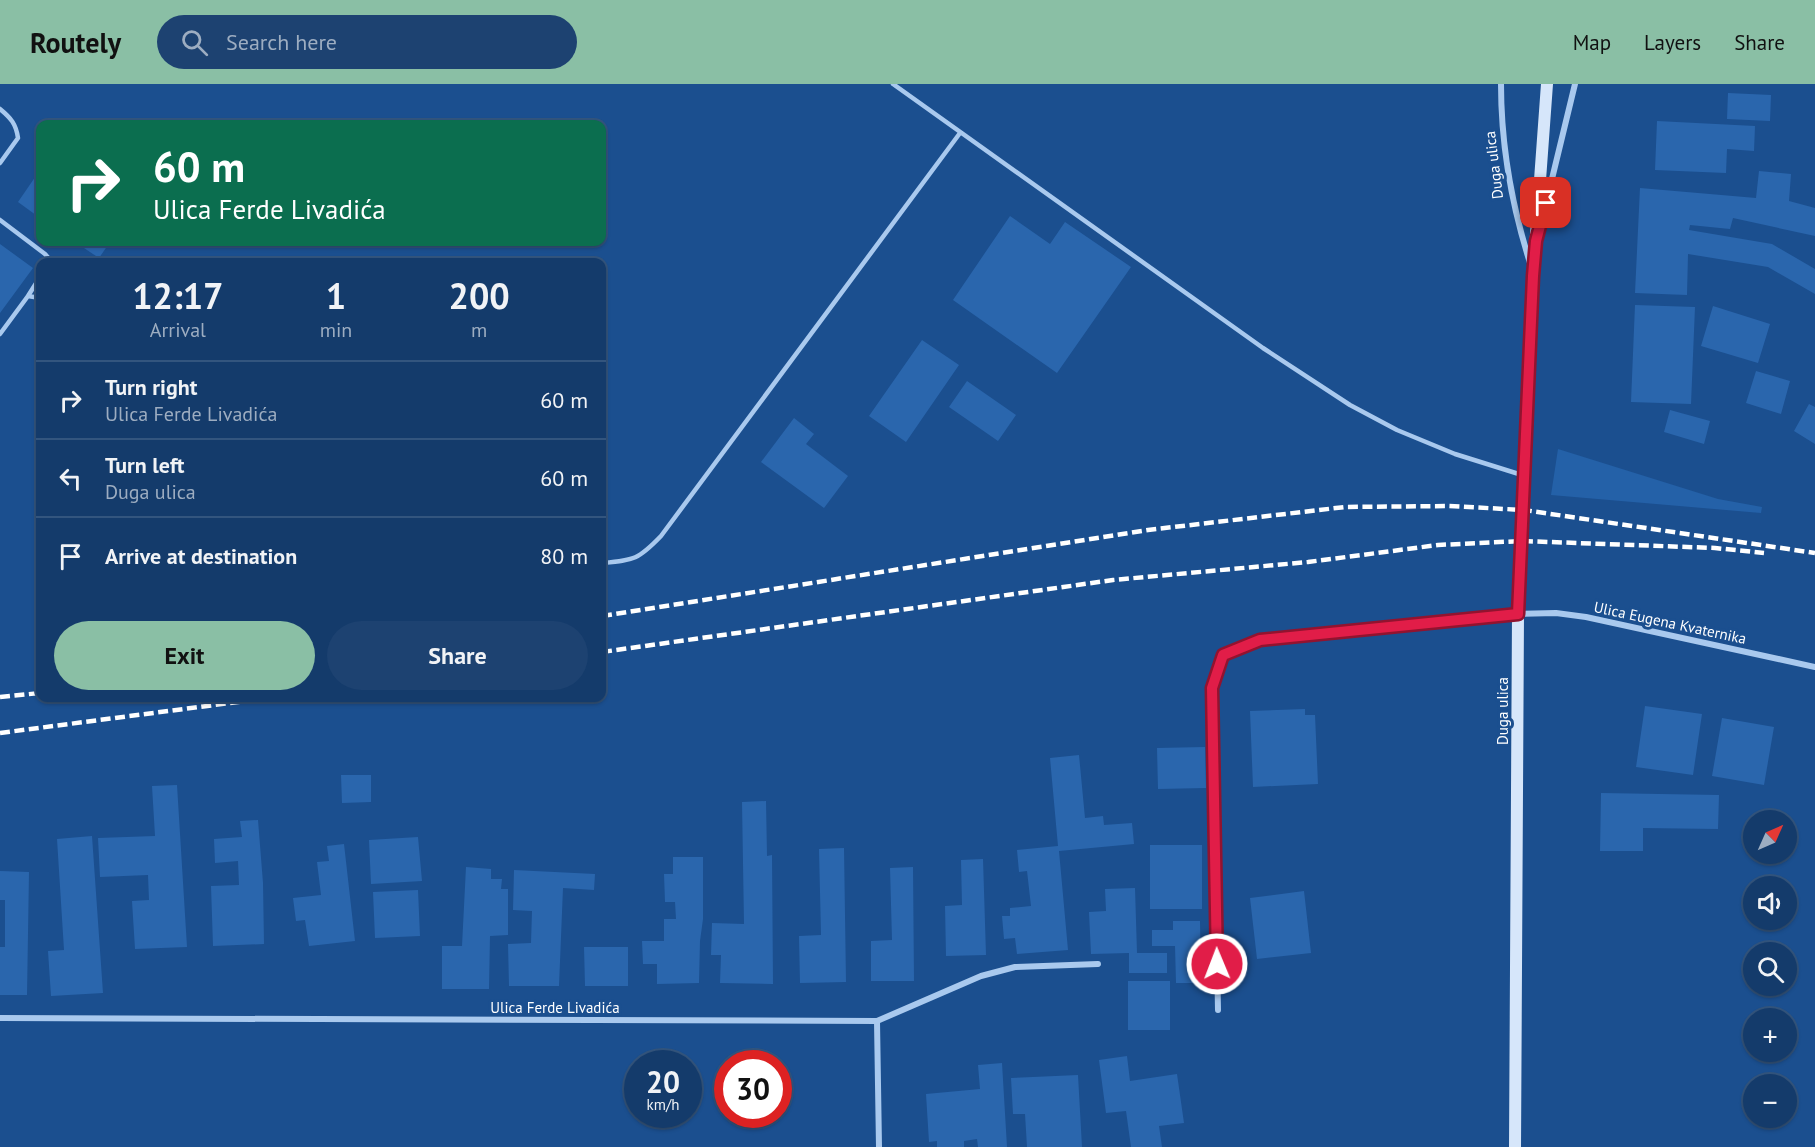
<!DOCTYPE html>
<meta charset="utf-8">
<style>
body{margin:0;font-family:"PT Sans",sans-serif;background:#1d4271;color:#f1f3f6;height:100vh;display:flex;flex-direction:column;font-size:22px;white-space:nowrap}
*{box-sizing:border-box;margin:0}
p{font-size:20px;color:#9dadc1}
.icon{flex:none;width:33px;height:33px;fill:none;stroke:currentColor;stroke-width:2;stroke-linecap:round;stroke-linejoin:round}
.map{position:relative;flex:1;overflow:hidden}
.drawer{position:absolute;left:36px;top:174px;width:570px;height:444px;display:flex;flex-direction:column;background:#143b6b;border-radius:12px;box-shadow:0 2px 4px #0004,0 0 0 2px #33557e}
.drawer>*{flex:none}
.hud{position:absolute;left:36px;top:36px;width:570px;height:126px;border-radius:12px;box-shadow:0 2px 4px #0004,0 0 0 2px #33557e;background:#0b6e4f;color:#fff;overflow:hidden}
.needle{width:39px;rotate:45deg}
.tools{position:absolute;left:1743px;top:726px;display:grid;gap:12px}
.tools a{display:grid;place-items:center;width:54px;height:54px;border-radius:50%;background:#143b6b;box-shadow:0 2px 4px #0004,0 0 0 2px #33557e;font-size:30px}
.speed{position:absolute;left:624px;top:966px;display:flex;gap:12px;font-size:30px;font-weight:700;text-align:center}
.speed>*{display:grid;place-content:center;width:78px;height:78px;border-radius:50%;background:#143b6b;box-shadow:0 2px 4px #0004,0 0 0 2px #33557e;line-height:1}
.speed small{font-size:15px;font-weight:400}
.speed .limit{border:9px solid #d22;background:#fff;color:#111}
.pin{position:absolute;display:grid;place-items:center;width:51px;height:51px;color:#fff;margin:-26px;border-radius:12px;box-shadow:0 3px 9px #0006}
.me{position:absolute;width:66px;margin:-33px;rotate:359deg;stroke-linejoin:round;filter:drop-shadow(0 0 4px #0008)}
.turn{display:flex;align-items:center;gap:21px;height:126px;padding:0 18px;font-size:27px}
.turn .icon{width:78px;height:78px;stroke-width:2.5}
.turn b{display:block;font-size:42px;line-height:51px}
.eta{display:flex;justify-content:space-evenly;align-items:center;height:102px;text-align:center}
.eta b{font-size:36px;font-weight:600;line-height:42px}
.action{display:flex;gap:12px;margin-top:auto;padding:12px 18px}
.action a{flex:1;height:69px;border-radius:36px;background:#8abfa5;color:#111;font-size:24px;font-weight:600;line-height:69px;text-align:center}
.action a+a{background:#1d4271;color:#f1f3f6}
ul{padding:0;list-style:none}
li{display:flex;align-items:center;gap:18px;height:78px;padding:0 18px;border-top:2px solid #33557e}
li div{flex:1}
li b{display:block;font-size:22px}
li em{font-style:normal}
header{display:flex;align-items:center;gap:36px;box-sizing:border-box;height:84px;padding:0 30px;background:#8abfa5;color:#111}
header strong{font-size:28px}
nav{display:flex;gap:33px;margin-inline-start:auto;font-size:21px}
.search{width:420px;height:54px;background:#1d4271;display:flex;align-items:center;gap:15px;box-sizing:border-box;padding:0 21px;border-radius:33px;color:#9dadc1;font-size:22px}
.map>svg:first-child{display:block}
.green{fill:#2461a8}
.building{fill:#2a66ad}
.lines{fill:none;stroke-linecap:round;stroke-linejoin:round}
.lane{stroke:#a9c9ee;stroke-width:4.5}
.street{stroke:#a9c9ee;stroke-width:6}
.secondary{stroke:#d6e6fa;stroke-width:12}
.rail{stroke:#fff;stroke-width:4.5;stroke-dasharray:10 4.5;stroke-linecap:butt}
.route-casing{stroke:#92132f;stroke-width:15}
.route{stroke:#e11d48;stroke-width:10}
.labels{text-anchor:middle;stroke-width:6;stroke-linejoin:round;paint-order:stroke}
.street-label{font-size:15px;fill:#fff;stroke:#1b4f8f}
</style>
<header>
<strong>Routely</strong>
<div class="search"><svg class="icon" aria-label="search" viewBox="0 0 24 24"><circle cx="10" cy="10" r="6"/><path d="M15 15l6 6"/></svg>Search here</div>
<nav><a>Map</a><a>Layers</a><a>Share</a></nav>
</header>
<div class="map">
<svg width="1815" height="1063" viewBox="0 0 1815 1063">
<rect width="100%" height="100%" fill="#1b4f8f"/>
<path class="green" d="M 1558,365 L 1718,415 L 1762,423 L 1761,429 L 1551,411 Z"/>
<path class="building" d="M 1728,9 L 1771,11 L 1770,37 L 1727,35 Z
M 1657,37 L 1755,42 L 1754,67 L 1727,65 L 1726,89 L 1655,86 Z
M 40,86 L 40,134 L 18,118 Z
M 1759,87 L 1791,90 L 1789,117 L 1815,124 L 1815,152 L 1733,134 L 1730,145 L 1690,141 L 1689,146 L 1772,160 L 1815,185 L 1815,210 L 1768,183 L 1688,170 L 1687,211 L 1635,209 L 1640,104 L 1756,114 Z
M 1010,132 L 1050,160 L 1065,138 L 1131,183 L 1057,289 L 953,216 Z
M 75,158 L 110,158 L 99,174 Z
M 0,160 L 33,184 L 0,229 Z
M 1635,221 L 1695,223 L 1691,320 L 1631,318 Z
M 1713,222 L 1770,240 L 1758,279 L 1701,262 Z
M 922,256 L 959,281 L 906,358 L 869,332 Z
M 1756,287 L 1790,297 L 1781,330 L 1746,319 Z
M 967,297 L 1016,331 L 998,357 L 949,323 Z
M 1809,320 L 1815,323 L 1815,360 L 1794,347 Z
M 1670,326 L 1710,337 L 1704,360 L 1664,348 Z
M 794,334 L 814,350 L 806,360 L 848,392 L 824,424 L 761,378 Z
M 1645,622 L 1702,630 L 1693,691 L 1636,683 Z
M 1305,625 L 1305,631 L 1315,631 L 1318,700 L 1253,703 L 1250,627 Z
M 1722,634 L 1774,643 L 1764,701 L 1712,692 Z
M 1205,663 L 1206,704 L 1158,705 L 1157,664 Z
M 1079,671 L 1085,734 L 1103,732 L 1104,741 L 1132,739 L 1134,760 L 1059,767 L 1068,866 L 1017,870 L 1015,854 L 1004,855 L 1002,832 L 1010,832 L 1010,824 L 1031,822 L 1027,787 L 1019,788 L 1017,766 L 1058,762 L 1050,674 Z
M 341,691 L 371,691 L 371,718 L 342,719 Z
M 177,701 L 187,863 L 135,865 L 132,817 L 149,816 L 148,791 L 100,793 L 98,754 L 155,752 L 152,702 Z
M 1601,709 L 1719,711 L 1718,745 L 1643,744 L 1643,767 L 1600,767 Z
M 766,717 L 767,772 L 772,771 L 773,900 L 720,899 L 721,871 L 711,871 L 712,839 L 744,840 L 742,718 Z
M 258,736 L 263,799 L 264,860 L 213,862 L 211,802 L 239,801 L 238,777 L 215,779 L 214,755 L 242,753 L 240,737 Z
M 92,752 L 103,909 L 51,912 L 48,867 L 64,866 L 57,755 Z
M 418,753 L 422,797 L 371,800 L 369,756 Z
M 344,760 L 355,857 L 309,862 L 305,836 L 296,837 L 293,814 L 321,811 L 317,778 L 329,777 L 327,762 Z
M 1150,761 L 1202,761 L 1202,825 L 1150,825 Z
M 844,764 L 846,898 L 800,899 L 799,852 L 821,851 L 819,765 Z
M 673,773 L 703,773 L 703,835 L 700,857 L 699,899 L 657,900 L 657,880 L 643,880 L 642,857 L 664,857 L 664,835 L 676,835 L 675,818 L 665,818 L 664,790 L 673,790 Z
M 983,775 L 986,871 L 946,872 L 945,822 L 962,821 L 961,776 Z
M 466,783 L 491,785 L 491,795 L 502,795 L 501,805 L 508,805 L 508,851 L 490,852 L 489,905 L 442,905 L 442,862 L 462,862 Z
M 913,783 L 914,897 L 871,897 L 871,857 L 892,856 L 890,784 Z
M 514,786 L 595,790 L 594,806 L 563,804 L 559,902 L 509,902 L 508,860 L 531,859 L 532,827 L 513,826 Z
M 0,787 L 29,788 L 27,911 L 0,911 L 0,863 L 5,863 L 5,816 L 0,816 Z
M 1135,804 L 1137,869 L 1167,869 L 1167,889 L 1129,889 L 1129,869 L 1091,870 L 1089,828 L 1106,827 L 1105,805 Z
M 418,806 L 420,852 L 375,854 L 373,808 Z
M 1304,807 L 1311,869 L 1257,875 L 1250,814 Z
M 1173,837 L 1200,837 L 1201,899 L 1176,899 L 1175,862 L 1152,862 L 1152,846 L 1173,846 Z
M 584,863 L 628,863 L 628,902 L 585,902 Z
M 1128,897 L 1170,897 L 1170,946 L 1128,946 Z
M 1127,972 L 1130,997 L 1177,990 L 1184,1039 L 1159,1042 L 1162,1063 L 1131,1063 L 1126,1027 L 1106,1029 L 1099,976 Z
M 1002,979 L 1007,1063 L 978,1063 L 977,1055 L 964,1057 L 964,1063 L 937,1063 L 937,1057 L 929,1058 L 926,1010 L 980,1005 L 978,981 Z
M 1078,991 L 1082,1063 L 1027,1063 L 1025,1030 L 1013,1030 L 1011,994 Z"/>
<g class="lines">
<path class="lane" d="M 893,0 L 1263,264 L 1350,321 L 1397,346 L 1455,370 L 1522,391
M 0,25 C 11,34 16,40 18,54 L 0,79
M 0,136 L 45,170 L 51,177 L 50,178
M 28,212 L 40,193
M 0,250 L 28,212 L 40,214
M 602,479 C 634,476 638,476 661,452 L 960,49"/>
<path class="street" d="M 1501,0 C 1501,63 1512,123 1531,182
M 1542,136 L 1575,0
M 1218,926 L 1212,604 L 1223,571 L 1260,556 L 1518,530 L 1556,529 L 1586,533 L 1815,583
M 0,934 L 877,937 L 981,892 L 1015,883 L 1098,880
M 877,937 L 879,1063"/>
<path class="secondary" d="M 1515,1063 L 1518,530 L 1533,192 L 1547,0"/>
<path class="rail" d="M 602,532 L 1148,446 L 1345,423 L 1448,422 L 1524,426 L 1815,469
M 602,568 L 1113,496 L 1308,478 L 1438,461 L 1522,457 L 1715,464 L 1764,469
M 0,613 L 40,609
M 0,649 L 268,614"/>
</g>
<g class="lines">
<defs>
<path id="route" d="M 1217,880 L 1212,604 L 1223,571 L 1260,556 L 1518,530 L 1533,192 L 1536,157 L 1546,119"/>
</defs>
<use href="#route" class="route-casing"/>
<use href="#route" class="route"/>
</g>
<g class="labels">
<g class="street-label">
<text transform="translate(1494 81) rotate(-97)" y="5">Duga ulica</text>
<text transform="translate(1670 539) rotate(12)" y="5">Ulica Eugena Kvaternika</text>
<text transform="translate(1503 627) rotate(-90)" y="5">Duga ulica</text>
<text x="555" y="929">Ulica Ferde Livadića</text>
</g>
</g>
</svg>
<div class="tools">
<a><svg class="needle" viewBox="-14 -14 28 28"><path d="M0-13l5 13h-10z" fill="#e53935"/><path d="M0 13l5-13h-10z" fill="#9dadc1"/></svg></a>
<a><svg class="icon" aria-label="sound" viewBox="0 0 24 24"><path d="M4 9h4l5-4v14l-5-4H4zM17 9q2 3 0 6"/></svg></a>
<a><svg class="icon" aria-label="search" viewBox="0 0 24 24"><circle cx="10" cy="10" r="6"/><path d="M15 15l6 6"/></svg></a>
<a>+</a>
<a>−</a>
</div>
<div class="speed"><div>20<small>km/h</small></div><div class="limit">30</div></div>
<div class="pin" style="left:1546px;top:119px;background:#d93025"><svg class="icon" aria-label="arrive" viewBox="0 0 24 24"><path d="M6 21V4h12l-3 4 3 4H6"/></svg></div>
<svg class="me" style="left:1217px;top:880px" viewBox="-20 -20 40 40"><circle r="17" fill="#e11d48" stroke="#fff" stroke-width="3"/><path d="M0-11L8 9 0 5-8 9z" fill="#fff"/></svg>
<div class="hud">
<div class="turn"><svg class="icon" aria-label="right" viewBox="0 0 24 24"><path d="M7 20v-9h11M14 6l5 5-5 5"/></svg><div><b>60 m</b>Ulica Ferde Livadića</div></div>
</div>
<section class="drawer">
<div class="eta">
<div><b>12:17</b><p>Arrival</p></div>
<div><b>1</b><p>min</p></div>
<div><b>200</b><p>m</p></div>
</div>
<ul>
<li><svg class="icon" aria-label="right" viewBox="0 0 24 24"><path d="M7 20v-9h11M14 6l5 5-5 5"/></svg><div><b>Turn right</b><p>Ulica Ferde Livadića</p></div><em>60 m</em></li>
<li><svg class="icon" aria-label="left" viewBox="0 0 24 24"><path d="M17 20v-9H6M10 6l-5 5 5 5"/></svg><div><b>Turn left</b><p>Duga ulica</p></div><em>60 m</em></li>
<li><svg class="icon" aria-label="arrive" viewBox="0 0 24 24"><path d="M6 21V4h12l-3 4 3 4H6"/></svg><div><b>Arrive at destination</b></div><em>80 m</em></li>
</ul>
<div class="action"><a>Exit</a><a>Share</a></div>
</section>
</div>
